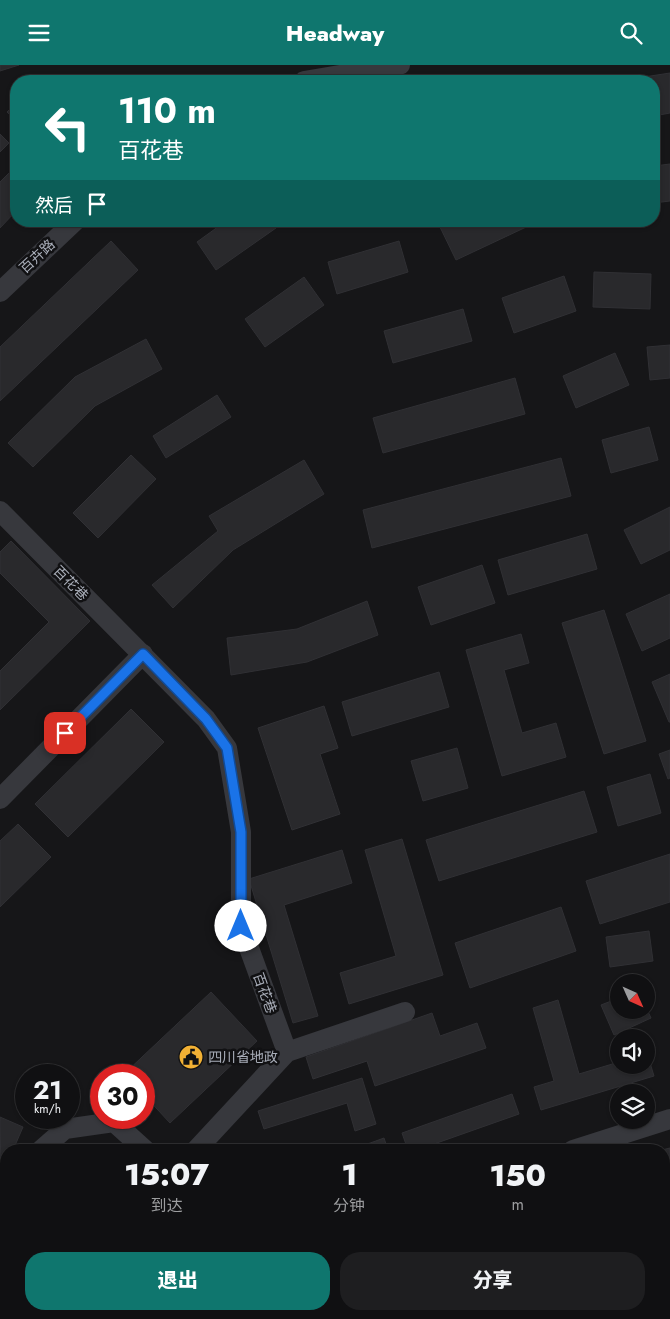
<!DOCTYPE html>
<html lang="zh">
<meta charset="utf-8">
<style>
body{margin:0;font-family:Jost,"Noto Sans SC",sans-serif;background:#1e1e20;color:#f1f3f6;height:100vh;display:flex;flex-direction:column;font-size:19px;white-space:nowrap}
*{box-sizing:border-box;margin:0}
p{font-size:16px;color:#9c9d9f}
.icon{flex:none;width:28px;height:28px;fill:none;stroke:currentColor;stroke-width:2;stroke-linecap:round;stroke-linejoin:round}
.map{position:relative;flex:1;overflow:hidden}
.sheet{position:absolute;left:0px;top:1079px;width:670px;height:176px;display:flex;flex-direction:column;background:#101012;border-radius:20px 20px 0 0;box-shadow:0 1px 4px #0004,0 0 0 1px #303032}
.sheet>*{flex:none}
.hud{position:absolute;left:10px;top:10px;width:650px;height:152px;border-radius:20px;box-shadow:0 1px 4px #0004,0 0 0 1px #303032;background:#0f766e;color:#fff;overflow:hidden}
.needle{width:32px;rotate:135deg}
.controls{position:absolute;left:610px;top:909px;display:grid;gap:10px}
.controls a{display:grid;place-items:center;width:45px;height:45px;border-radius:50%;background:#101012;box-shadow:0 1px 4px #0004,0 0 0 1px #303032;font-size:25px}
.speed{position:absolute;left:15px;top:999px;display:flex;gap:10px;font-size:25px;font-weight:700;text-align:center}
.speed>*{display:grid;place-content:center;width:65px;height:65px;border-radius:50%;background:#101012;box-shadow:0 1px 4px #0004,0 0 0 1px #303032;line-height:1}
.speed small{font-size:12px;font-weight:400}
.speed .limit{border:8px solid #d22;background:#fff;color:#111}
.pin{position:absolute;display:grid;place-items:center;width:42px;height:42px;color:#fff;margin:-21px;border-radius:10px;box-shadow:0 2px 8px #0006}
.me{position:absolute;width:55px;margin:-28px;rotate:0deg;stroke-linejoin:round;filter:drop-shadow(0 0 4px #0008)}
.turn{display:flex;align-items:center;gap:18px;height:105px;padding:0 25px;font-size:22px}
.turn .icon{width:65px;height:65px;stroke-width:2.5}
.turn b{display:block;font-size:35px;line-height:42px}
.then{display:flex;align-items:center;height:48px;padding:0 25px;background:#0003;gap:10px;font-size:19px}
.eta{display:flex;justify-content:space-evenly;align-items:center;height:85px;text-align:center}
.eta b{font-size:30px;font-weight:800;line-height:35px}
.button{display:flex;gap:10px;margin-top:auto;padding:10px 25px}
.button a{flex:1;height:58px;border-radius:20px;background:#0f766e;color:#fff;font-size:20px;font-weight:800;line-height:58px;text-align:center}
.button a+a{background:#1e1e20;color:#f1f3f6}
header{display:flex;justify-content:space-between;align-items:center;height:65px;padding:0 25px;background:#0f766e;color:#fff;font-size:22px;font-weight:800}
.map>svg:first-child{display:block}
.building{fill:#29292c;stroke:#303034}
.lines{fill:none;stroke-linecap:round;stroke-linejoin:round}
.minor{stroke:#37383d;stroke-width:20}
.route-casing{stroke:#114b97;stroke-width:12}
.route{stroke:#1a73e8;stroke-width:9}
.labels{text-anchor:middle;stroke-width:5;stroke-linejoin:round;paint-order:stroke}
.street-label{font-size:14px;fill:#a8adb8;stroke:#111113}
.poi-label{font-size:14px;fill:#a8adb8;stroke:#111113;text-anchor:start}
</style>
<header><svg class="icon" aria-label="menu" viewBox="0 0 24 24"><path d="M4 6h16M4 12h16M4 18h16"/></svg>Headway<svg class="icon" aria-label="search" viewBox="0 0 24 24"><circle cx="10" cy="10" r="6"/><path d="M15 15l6 6"/></svg></header>
<div class="map">
<svg width="670" height="1254" viewBox="0 0 670 1254">
<rect width="100%" height="100%" fill="#161618"/>
<path class="building" d="M 0,0 L 19,0 L 0,6 Z
M 670,8 L 670,48 L 654,51 L 654,16 L 618,16 Z
M 16,38 L 16,56 L 7,47 Z
M 0,69 L 9,78 L 0,87 Z
M 670,99 L 670,136 L 654,138 L 654,101 Z
M 16,101 L 16,146 L 0,163 L 0,117 Z
M 226,156 L 271,156 L 276,163 L 216,205 L 197,177 Z
M 448,156 L 539,156 L 456,195 L 439,160 Z
M 111,176 L 138,205 L 0,336 L 0,282 Z
M 399,176 L 408,207 L 337,229 L 328,197 Z
M 594,207 L 651,209 L 650,244 L 593,242 Z
M 564,211 L 576,246 L 514,268 L 502,233 Z
M 304,212 L 324,240 L 265,282 L 245,254 Z
M 463,244 L 472,276 L 393,298 L 384,266 Z
M 146,274 L 162,304 L 95,341 L 33,402 L 8,378 L 75,312 Z
M 670,280 L 670,313 L 650,315 L 647,282 Z
M 615,288 L 629,320 L 576,343 L 563,311 Z
M 515,313 L 525,349 L 383,388 L 373,353 Z
M 217,330 L 231,352 L 166,393 L 153,371 Z
M 649,362 L 658,395 L 611,408 L 602,375 Z
M 131,390 L 156,414 L 98,473 L 73,448 Z
M 561,393 L 571,431 L 372,483 L 363,445 Z
M 304,395 L 324,429 L 233,485 L 173,543 L 152,520 L 218,466 L 209,451 Z
M 670,442 L 670,485 L 641,499 L 624,465 Z
M 587,469 L 597,504 L 508,530 L 498,495 Z
M 11,476 L 90,556 L 0,645 L 0,606 L 49,557 L 0,508 L 0,487 Z
M 482,500 L 495,538 L 431,560 L 418,522 Z
M 670,529 L 670,573 L 642,586 L 626,549 Z
M 367,536 L 378,570 L 307,597 L 231,610 L 227,573 L 297,564 Z
M 604,545 L 646,676 L 604,689 L 562,558 Z
M 521,569 L 529,598 L 504,605 L 522,668 L 556,658 L 566,692 L 502,711 L 466,585 Z
M 439,607 L 449,642 L 352,671 L 342,637 Z
M 670,609 L 670,657 L 669,657 L 652,617 Z
M 324,641 L 338,683 L 320,689 L 340,749 L 292,765 L 258,663 Z
M 131,644 L 164,677 L 68,772 L 35,739 Z
M 457,683 L 468,723 L 423,736 L 411,696 Z
M 670,685 L 670,713 L 668,714 L 659,689 Z
M 650,709 L 661,748 L 618,761 L 607,722 Z
M 584,726 L 597,767 L 439,816 L 426,775 Z
M 18,759 L 51,792 L 0,842 L 0,776 Z
M 402,774 L 443,910 L 349,939 L 340,908 L 396,891 L 365,785 Z
M 342,785 L 352,818 L 284,840 L 318,951 L 293,958 L 249,814 Z
M 670,789 L 670,837 L 600,859 L 586,816 Z
M 561,842 L 576,886 L 470,923 L 455,878 Z
M 649,866 L 653,896 L 610,902 L 606,872 Z
M 211,927 L 257,976 L 170,1058 L 144,1030 L 144,1010 L 124,1009 Z
M 619,933 L 619,945 L 646,945 L 646,942 L 651,953 L 614,970 L 601,940 Z
M 558,935 L 579,1009 L 619,997 L 619,1000 L 646,1000 L 647,988 L 654,1011 L 541,1045 L 534,1022 L 554,1016 L 533,943 Z
M 432,948 L 440,971 L 477,958 L 486,983 L 375,1021 L 367,996 L 313,1014 L 306,992 Z
M 362,1013 L 376,1059 L 355,1066 L 347,1038 L 264,1064 L 258,1046 Z
M 512,1029 L 519,1049 L 417,1085 L 408,1085 L 402,1068 Z
M 0,1052 L 23,1062 L 13,1085 L 6,1085 L 6,1099 L 1,1111 Z
M 384,1073 L 388,1085 L 351,1085 Z
M 670,1083 L 670,1119 L 664,1121 L 664,1085 L 662,1085 Z
M 200,1249 L 306,1249 L 290,1254 L 192,1254 L 191,1252 Z
M 330,1249 L 348,1249 L 350,1254 L 314,1254 Z
M 383,1249 L 409,1249 L 411,1254 L 385,1254 Z
M 424,1249 L 508,1249 L 491,1254 L 426,1254 Z
M 584,1249 L 630,1249 L 632,1254 L 585,1254 Z"/>
<g class="lines">
<path class="minor" d="M 304,16 L 400,0
M 0,227 L 75,156
M 0,446 L 206,654 L 227,683 L 241,767 L 241,861 L 287,987 L 196,1085
M 0,734 L 143,589
M 287,987 L 405,947
M 41,1085 L 65,1064 L 114,1057 L 145,1085
M 573,1085 L 670,1054
M 0,1172 L 6,1152
M 0,1198 L 6,1218
M 664,1242 L 668,1254
M 16,1249 L 17,1254
M 51,1254 L 65,1249"/>
</g>
<g class="lines">
<defs>
<path id="route" d="M 65,668 L 143,589 L 206,654 L 227,683 L 241,767 L 241,861"/>
</defs>
<use href="#route" class="route-casing"/>
<use href="#route" class="route"/>
</g>
<defs>
<symbol id="civic-disc" viewBox="-11 -11 22 22"><circle r="9.5" fill="#f2b134" stroke="#111113"/><path d="M-.6-6.5H3V-4.5H.6V-3L4-1V1h2V6H-6V1h2V-1L-.6-3ZM-1.2 2.5V6h2.4V2.5Z" fill="#111"/></symbol>
</defs>
<g fill-rule="evenodd">
<use href="#civic-disc" x="177" y="978" width="28" height="28"/>
</g>
<g class="labels">
<g class="street-label">
<text transform="translate(37 191) rotate(-43)" y="5">百卉路</text>
<text transform="translate(71 518) rotate(45)" y="5">百花巷</text>
<text transform="translate(265 928) rotate(70)" y="5">百花巷</text>
</g>
<g class="poi-label">
<text x="208" y="997">四川省地政</text>
</g>
</g>
</svg>
<div class="controls">
<a><svg class="needle" viewBox="-14 -14 28 28"><path d="M0-13l5 13h-10z" fill="#e53935"/><path d="M0 13l5-13h-10z" fill="#9c9d9f"/></svg></a>
<a><svg class="icon" aria-label="sound" viewBox="0 0 24 24"><path d="M4 9h4l5-4v14l-5-4H4zM17 9q2 3 0 6"/></svg></a>
<a><svg class="icon" aria-label="layers" viewBox="0 0 24 24"><path d="M12 4l9 5-9 5-9-5zM3 14l9 5 9-5"/></svg></a>
</div>
<div class="speed"><div>21<small>km/h</small></div><div class="limit">30</div></div>
<div class="pin" style="left:65px;top:668px;background:#d93025"><svg class="icon" aria-label="arrive" viewBox="0 0 24 24"><path d="M6 21V4h12l-3 4 3 4H6"/></svg></div>
<svg class="me" style="left:241px;top:861px" viewBox="-20 -20 40 40"><circle r="19" fill="#fff"/><path d="M0-13L10 11 0 6-10 11z" fill="#1a73e8"/></svg>
<div class="hud">
<div class="turn"><svg class="icon" aria-label="left" viewBox="0 0 24 24"><path d="M17 20v-9H6M10 6l-5 5 5 5"/></svg><div><b>110 m</b>百花巷</div></div>
<div class="then">然后<svg class="icon" aria-label="arrive" viewBox="0 0 24 24"><path d="M6 21V4h12l-3 4 3 4H6"/></svg></div>
</div>
<section class="sheet">
<div class="eta">
<div><b>15:07</b><p>到达</p></div>
<div><b>1</b><p>分钟</p></div>
<div><b>150</b><p>m</p></div>
</div>
<div class="button"><a>退出</a><a>分享</a></div>
</section>
</div>
